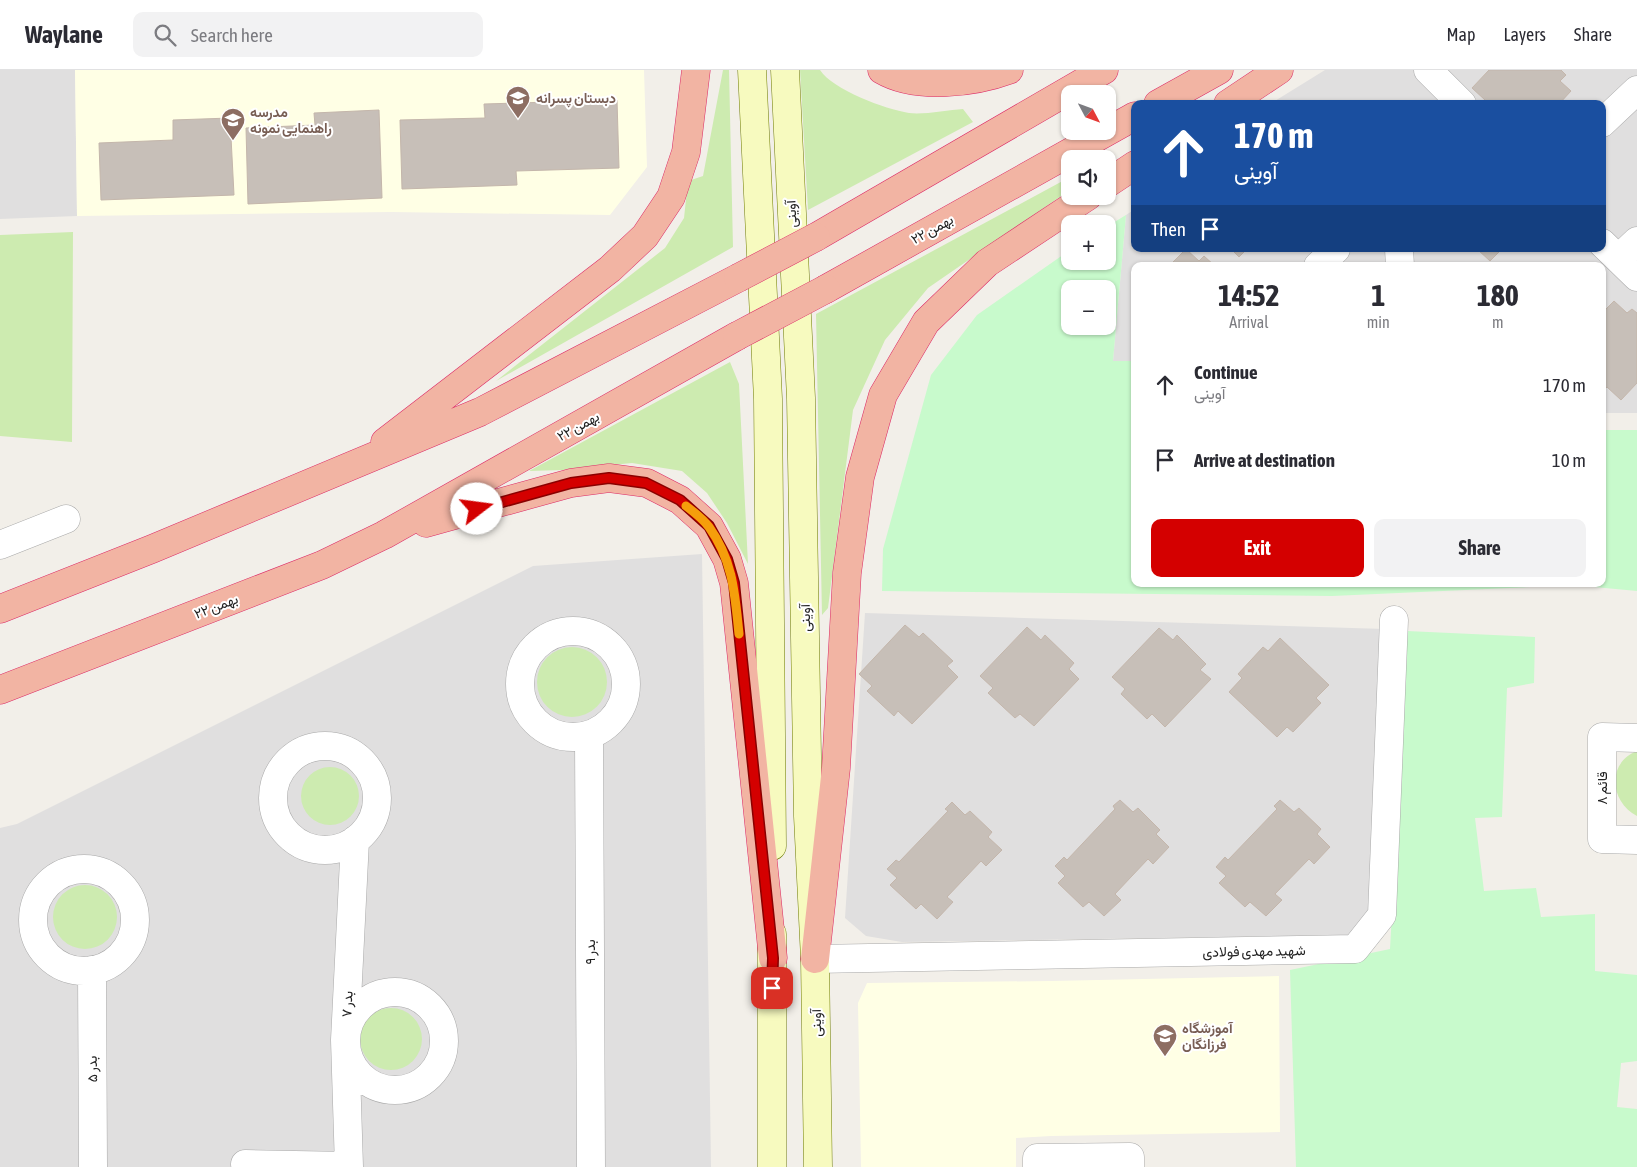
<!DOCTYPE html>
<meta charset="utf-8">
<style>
body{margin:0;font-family:"Asap Condensed",Vazirmatn,sans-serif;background:#f2f2f3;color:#2b2b33;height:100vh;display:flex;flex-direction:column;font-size:19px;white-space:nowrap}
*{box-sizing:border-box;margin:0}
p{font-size:16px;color:#7c7c81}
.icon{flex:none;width:28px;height:28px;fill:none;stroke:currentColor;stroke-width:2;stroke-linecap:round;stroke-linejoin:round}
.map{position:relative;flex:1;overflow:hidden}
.side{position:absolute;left:1131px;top:192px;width:475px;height:325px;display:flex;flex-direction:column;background:#fff;border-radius:10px;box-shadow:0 1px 4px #0004}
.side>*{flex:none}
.top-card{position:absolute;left:1131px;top:30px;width:475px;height:152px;border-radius:10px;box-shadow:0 1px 4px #0004;background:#1a4fa0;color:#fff;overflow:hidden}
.needle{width:32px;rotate:131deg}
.fabs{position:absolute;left:1061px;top:15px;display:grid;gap:10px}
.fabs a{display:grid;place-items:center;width:55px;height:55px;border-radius:10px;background:#fff;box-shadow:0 1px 4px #0004;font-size:25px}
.pin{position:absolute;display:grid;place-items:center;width:42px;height:42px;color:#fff;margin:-21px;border-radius:10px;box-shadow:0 2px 8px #0006}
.me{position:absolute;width:55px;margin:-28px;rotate:75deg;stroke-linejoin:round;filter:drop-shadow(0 0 4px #0008)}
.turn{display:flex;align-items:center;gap:18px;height:105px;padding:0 20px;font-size:22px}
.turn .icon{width:65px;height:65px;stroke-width:2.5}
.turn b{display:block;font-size:35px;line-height:42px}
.then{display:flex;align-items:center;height:48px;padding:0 20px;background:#0003;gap:10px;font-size:19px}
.eta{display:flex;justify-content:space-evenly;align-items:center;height:85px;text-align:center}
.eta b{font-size:30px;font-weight:700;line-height:35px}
.button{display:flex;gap:10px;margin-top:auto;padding:10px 20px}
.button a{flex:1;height:58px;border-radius:10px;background:#d40000;color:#fff;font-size:20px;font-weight:700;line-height:58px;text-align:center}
.button a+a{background:#f2f2f3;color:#2b2b33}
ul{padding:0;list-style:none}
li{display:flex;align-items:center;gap:15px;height:75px;padding:0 20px}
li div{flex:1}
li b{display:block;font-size:19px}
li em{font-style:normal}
header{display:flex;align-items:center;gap:30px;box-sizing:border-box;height:70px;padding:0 25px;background:#fff;border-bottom:1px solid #e1e1e2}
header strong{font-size:24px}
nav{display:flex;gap:28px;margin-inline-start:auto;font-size:18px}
.search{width:350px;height:45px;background:#f2f2f3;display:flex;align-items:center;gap:12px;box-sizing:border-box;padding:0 18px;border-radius:10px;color:#7c7c81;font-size:19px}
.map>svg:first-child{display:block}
.residential{fill:#e0dfdf}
.education{fill:#ffffe5}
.grass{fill:#cdebb0}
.park{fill:#c8facc;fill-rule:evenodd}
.building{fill:#c7bfb8;stroke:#c4b6ab}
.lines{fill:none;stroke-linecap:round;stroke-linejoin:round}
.minor-casing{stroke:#a9a9a9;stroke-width:29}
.secondary-casing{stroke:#707d05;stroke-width:29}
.trunk-casing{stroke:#dc2a67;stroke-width:29}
.minor{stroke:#fff;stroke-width:28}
.secondary{stroke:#f7fabf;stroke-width:28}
.trunk{stroke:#f2b4a3;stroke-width:28}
.trunk-bridge-casing{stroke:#dc2a67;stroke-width:29;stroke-linecap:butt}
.trunk-bridge{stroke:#f2b4a3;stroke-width:28}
.route-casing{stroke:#8a0000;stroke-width:12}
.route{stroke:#d40000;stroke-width:9}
.slow{stroke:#f59e0b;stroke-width:9}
.labels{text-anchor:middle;stroke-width:4;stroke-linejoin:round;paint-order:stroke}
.education-label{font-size:14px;font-weight:bold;fill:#785e54;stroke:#fff;text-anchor:start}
.street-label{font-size:14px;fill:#222;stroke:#fff}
</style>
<header>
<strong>Waylane</strong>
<div class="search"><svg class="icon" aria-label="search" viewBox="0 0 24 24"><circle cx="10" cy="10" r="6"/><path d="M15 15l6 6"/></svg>Search here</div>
<nav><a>Map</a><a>Layers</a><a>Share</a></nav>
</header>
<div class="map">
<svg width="1637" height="1097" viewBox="0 0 1637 1097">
<rect width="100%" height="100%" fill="#f2efe9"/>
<path class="residential" d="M 0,0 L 75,0 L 77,146 L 0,149 Z
M 1325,0 L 1637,0 L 1637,343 L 1603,343 L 1602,196 L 1135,196 L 1135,291 L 1113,291 L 1126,145 L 1135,139 L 1135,179 L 1602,179 L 1602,34 L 1270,34 Z
M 702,484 L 711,1097 L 0,1097 L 0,758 L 17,754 L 533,496 Z
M 865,543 L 1385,559 L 1369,839 L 1351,865 L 902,872 L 866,866 L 845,848 Z"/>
<path class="education" d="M 75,0 L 644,0 L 647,97 L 610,145 L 391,142 L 77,146 Z
M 1279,906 L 1280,1062 L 1051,1066 L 1016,1068 L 1016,1097 L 861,1097 L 858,933 L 867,913 L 1051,911 Z"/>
<path class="grass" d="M 723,0 L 729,0 L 733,177 L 496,311 L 665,178 L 684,148 L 688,111 L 703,106 Z
M 800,0 L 820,0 C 833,20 885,39 909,43 C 923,45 948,40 963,39 L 973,52 L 808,140 Z
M 1070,107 L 1070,120 L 928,218 L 885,270 L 853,340 L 828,538 L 822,545 L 816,244 Z
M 73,162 L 72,372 L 0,366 L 0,165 Z
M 730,292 L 739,314 L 748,494 L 727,453 L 707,423 L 682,401 L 632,393 L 563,400 L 529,401 Z
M537 612a35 35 0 1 1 70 0a35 35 0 1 1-70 0Z
M 1637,681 L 1637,746 C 1610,732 1606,693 1637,681 Z
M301 726a29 29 0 1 1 58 0a29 29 0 1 1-58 0Z
M53 847a32 32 0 1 1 64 0a32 32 0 1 1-64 0Z
M360 969a31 31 0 1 1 62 0a31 31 0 1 1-62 0Z"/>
<path class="park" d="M 1126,145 L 1113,291 L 1135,291 L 1135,514 L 1602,514 L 1603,360 L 1637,360 L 1637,521 L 1573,515 L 1332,526 L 882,521 L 883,479 L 931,305 L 977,245 L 1070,180 L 1070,191 L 1108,191 L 1108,156 ZM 1070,219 L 1108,219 L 1108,256 L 1070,256 Z
M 1407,561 L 1535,567 L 1534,613 L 1507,618 L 1502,747 L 1475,748 L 1484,821 L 1536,818 L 1541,847 L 1595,844 L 1595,901 L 1637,905 L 1637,991 L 1621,993 L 1617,1037 L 1637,1039 L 1637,1097 L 1296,1097 L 1290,900 L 1390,879 Z"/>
<path class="building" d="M 1489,0 L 1561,0 L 1566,5 L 1560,11 L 1571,21 L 1559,34 L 1482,34 L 1485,30 L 1472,18 Z
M 617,30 L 619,98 L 516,101 L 517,115 L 402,119 L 400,50 L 485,48 L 484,34 Z
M 379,40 L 382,128 L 248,134 L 246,58 L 315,55 L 314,43 Z
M 230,48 L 234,125 L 101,130 L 99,73 L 173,70 L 173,50 Z
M 1186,179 L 1199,191 L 1204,186 L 1215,196 L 1169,196 Z
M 1231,179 L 1247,179 L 1239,187 Z
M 1477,179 L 1502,179 L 1490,191 Z
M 1614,231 L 1627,243 L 1632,239 L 1637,243 L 1637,313 L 1621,330 L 1607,317 L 1602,322 L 1602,243 Z
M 905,555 L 919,567 L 923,563 L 953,591 L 947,596 L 958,607 L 912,654 L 898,641 L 894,646 L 867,621 L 872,616 L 859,604 Z
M 1027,557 L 1041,570 L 1045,565 L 1074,593 L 1069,599 L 1079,609 L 1034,656 L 1020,644 L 1015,648 L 988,623 L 993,618 L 980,606 Z
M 1159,558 L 1173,570 L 1177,565 L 1206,594 L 1200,600 L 1211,609 L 1165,657 L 1152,644 L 1147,649 L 1121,624 L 1125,619 L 1112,607 Z
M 1280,568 L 1329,615 L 1316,628 L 1321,633 L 1293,662 L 1287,657 L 1277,667 L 1229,622 L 1242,608 L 1238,604 L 1263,577 L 1268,581 Z
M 1120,730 L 1133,742 L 1138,738 L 1160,760 L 1156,764 L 1169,777 L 1153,794 L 1148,789 L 1115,824 L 1121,830 L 1104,846 L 1089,832 L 1083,837 L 1058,813 L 1065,806 L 1055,796 L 1064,787 L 1067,790 L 1115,739 L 1113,736 Z
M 1280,730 L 1294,742 L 1299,738 L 1321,759 L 1317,764 L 1330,777 L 1314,794 L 1309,789 L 1275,824 L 1282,830 L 1266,846 L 1250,832 L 1245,837 L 1219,813 L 1226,806 L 1216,797 L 1225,787 L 1228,790 L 1277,739 L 1274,736 Z
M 952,732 L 965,745 L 970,741 L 992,762 L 988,767 L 1002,780 L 986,796 L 981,791 L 947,827 L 953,832 L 937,849 L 921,834 L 916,839 L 890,815 L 897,808 L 887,799 L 896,790 L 899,792 L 948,741 L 945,739 Z"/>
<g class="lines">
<defs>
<path id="minor" d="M 1428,0 L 1462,34
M 1602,53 L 1637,20
M 1602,173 L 1637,207
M 1399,179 L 1400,196
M 1619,188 L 1637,171
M 1318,196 L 1336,179
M 0,475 L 66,449
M520 614a53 53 0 1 1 106 0a53 53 0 1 1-106 0Z
M 589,666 L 591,1097
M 1637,668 L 1602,667 L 1602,769 L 1637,770
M273 728a52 52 0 1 1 104 0a52 52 0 1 1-104 0Z
M33 850a51 51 0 1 1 102 0a51 51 0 1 1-102 0Z
M 815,889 L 1355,879 L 1382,845 L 1394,550
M 92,900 L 93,1097
M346 971a49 49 0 1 1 98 0a49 49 0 1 1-98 0Z
M 245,1094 L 349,1096
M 349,1097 L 345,970 L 355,770
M 1037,1097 L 1037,1088 L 1130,1087 L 1130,1097"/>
<path id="secondary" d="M 752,0 L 768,329 L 772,776
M 785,0 L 801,328 L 808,746 L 815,889 L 818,1097
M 772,1097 L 772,864"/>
<path id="trunk" d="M 882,0 C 916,20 974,13 1009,0
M 1158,34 L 1219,0
M 1228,34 L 1279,0
M 1108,113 L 1135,95
M 816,167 L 1104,0
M 826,219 L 1135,46
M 385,372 L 610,199 L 645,166 L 671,127 L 686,82 L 696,0
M 426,453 L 571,413 L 609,408 L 647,413 L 680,430 L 709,456 L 727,489 L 734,513 L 773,888
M 0,539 L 152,479 L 480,342 L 738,208
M 0,620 L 322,495 L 384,465 L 737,266
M 815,889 L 836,698 L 847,503 L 860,407 L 883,325 L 926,252 L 987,193 L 1088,126"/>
</defs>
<use href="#minor" class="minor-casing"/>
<use href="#secondary" class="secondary-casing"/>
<use href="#trunk" class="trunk-casing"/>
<use href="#minor" class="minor"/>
<use href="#secondary" class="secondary"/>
<use href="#trunk" class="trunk"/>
<defs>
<path id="trunk-bridge" d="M 738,208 L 816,167
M 737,266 L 826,219"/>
</defs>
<use href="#trunk-bridge" class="trunk-bridge-casing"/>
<use href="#trunk-bridge" class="trunk-bridge"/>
</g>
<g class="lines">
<defs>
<path id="route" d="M 477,439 L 571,413 L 609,408 L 646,413 L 680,430 L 709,456 L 727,489 L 734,513 L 773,888 L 772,918"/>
</defs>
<use href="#route" class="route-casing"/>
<use href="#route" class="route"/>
<path class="slow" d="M 686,436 C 694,442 703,449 709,457 C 733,490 735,525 739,564"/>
</g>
<defs>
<symbol id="school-pin" viewBox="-11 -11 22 30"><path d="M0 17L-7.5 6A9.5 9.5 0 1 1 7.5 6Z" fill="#8d6e63" stroke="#fff"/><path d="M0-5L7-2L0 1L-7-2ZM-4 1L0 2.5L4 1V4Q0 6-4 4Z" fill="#fff"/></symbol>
</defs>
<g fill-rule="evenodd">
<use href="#school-pin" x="504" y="14" width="28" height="38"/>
<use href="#school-pin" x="219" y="36" width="28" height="38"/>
<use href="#school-pin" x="1151" y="952" width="28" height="38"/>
</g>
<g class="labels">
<g class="education-label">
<text x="536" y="33">دبستان پسرانه</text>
<text x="250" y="47">مدرسه<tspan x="250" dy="16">راهنمایی نمونه</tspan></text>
<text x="1182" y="963">آموزشگاه<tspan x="1182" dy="16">فرزانگان</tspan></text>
</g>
<g class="street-label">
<text transform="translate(791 144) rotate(-93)" y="5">آوینی</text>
<text transform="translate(932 159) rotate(-29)" y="5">۲۲ بهمن</text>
<text transform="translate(578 356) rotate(-29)" y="5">۲۲ بهمن</text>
<text transform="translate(216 536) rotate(-21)" y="5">۲۲ بهمن</text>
<text transform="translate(805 548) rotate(-91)" y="5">آوینی</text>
<text transform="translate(1602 718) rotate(-90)" y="5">قائم ۸</text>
<text transform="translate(1254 881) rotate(-1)" y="5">شهید مهدی فولادی</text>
<text transform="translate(590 882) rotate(-90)" y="5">بدر ۹</text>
<text transform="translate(347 934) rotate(-87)" y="5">بدر ۷</text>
<text transform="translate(816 953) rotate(-91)" y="5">آوینی</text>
<text transform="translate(92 999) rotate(-91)" y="5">بدر ۵</text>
</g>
</g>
</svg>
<div class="fabs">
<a><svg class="needle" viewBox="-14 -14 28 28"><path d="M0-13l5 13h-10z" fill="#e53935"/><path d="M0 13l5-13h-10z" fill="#7c7c81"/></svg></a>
<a><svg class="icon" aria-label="sound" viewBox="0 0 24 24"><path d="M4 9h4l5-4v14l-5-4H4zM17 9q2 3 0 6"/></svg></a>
<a>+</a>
<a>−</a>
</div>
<div class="pin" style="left:772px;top:918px;background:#d93025"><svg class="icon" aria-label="arrive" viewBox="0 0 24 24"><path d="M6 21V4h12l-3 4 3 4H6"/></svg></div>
<svg class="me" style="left:477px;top:439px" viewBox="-20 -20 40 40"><circle r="19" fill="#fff"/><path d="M0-13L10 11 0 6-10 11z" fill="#d40000"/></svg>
<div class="top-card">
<div class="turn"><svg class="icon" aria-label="ahead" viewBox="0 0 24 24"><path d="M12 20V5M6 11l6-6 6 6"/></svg><div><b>170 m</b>آوینی</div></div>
<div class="then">Then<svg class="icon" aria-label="arrive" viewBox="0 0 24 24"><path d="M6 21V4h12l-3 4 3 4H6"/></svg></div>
</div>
<section class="side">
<div class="eta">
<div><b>14:52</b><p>Arrival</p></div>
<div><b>1</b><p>min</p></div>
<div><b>180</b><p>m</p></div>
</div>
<ul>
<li><svg class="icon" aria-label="ahead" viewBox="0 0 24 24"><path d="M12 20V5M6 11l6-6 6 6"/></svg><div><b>Continue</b><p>آوینی</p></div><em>170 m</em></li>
<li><svg class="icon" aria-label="arrive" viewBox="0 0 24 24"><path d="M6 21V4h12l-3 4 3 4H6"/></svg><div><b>Arrive at destination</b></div><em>10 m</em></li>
</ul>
<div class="button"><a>Exit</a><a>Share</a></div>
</section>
</div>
